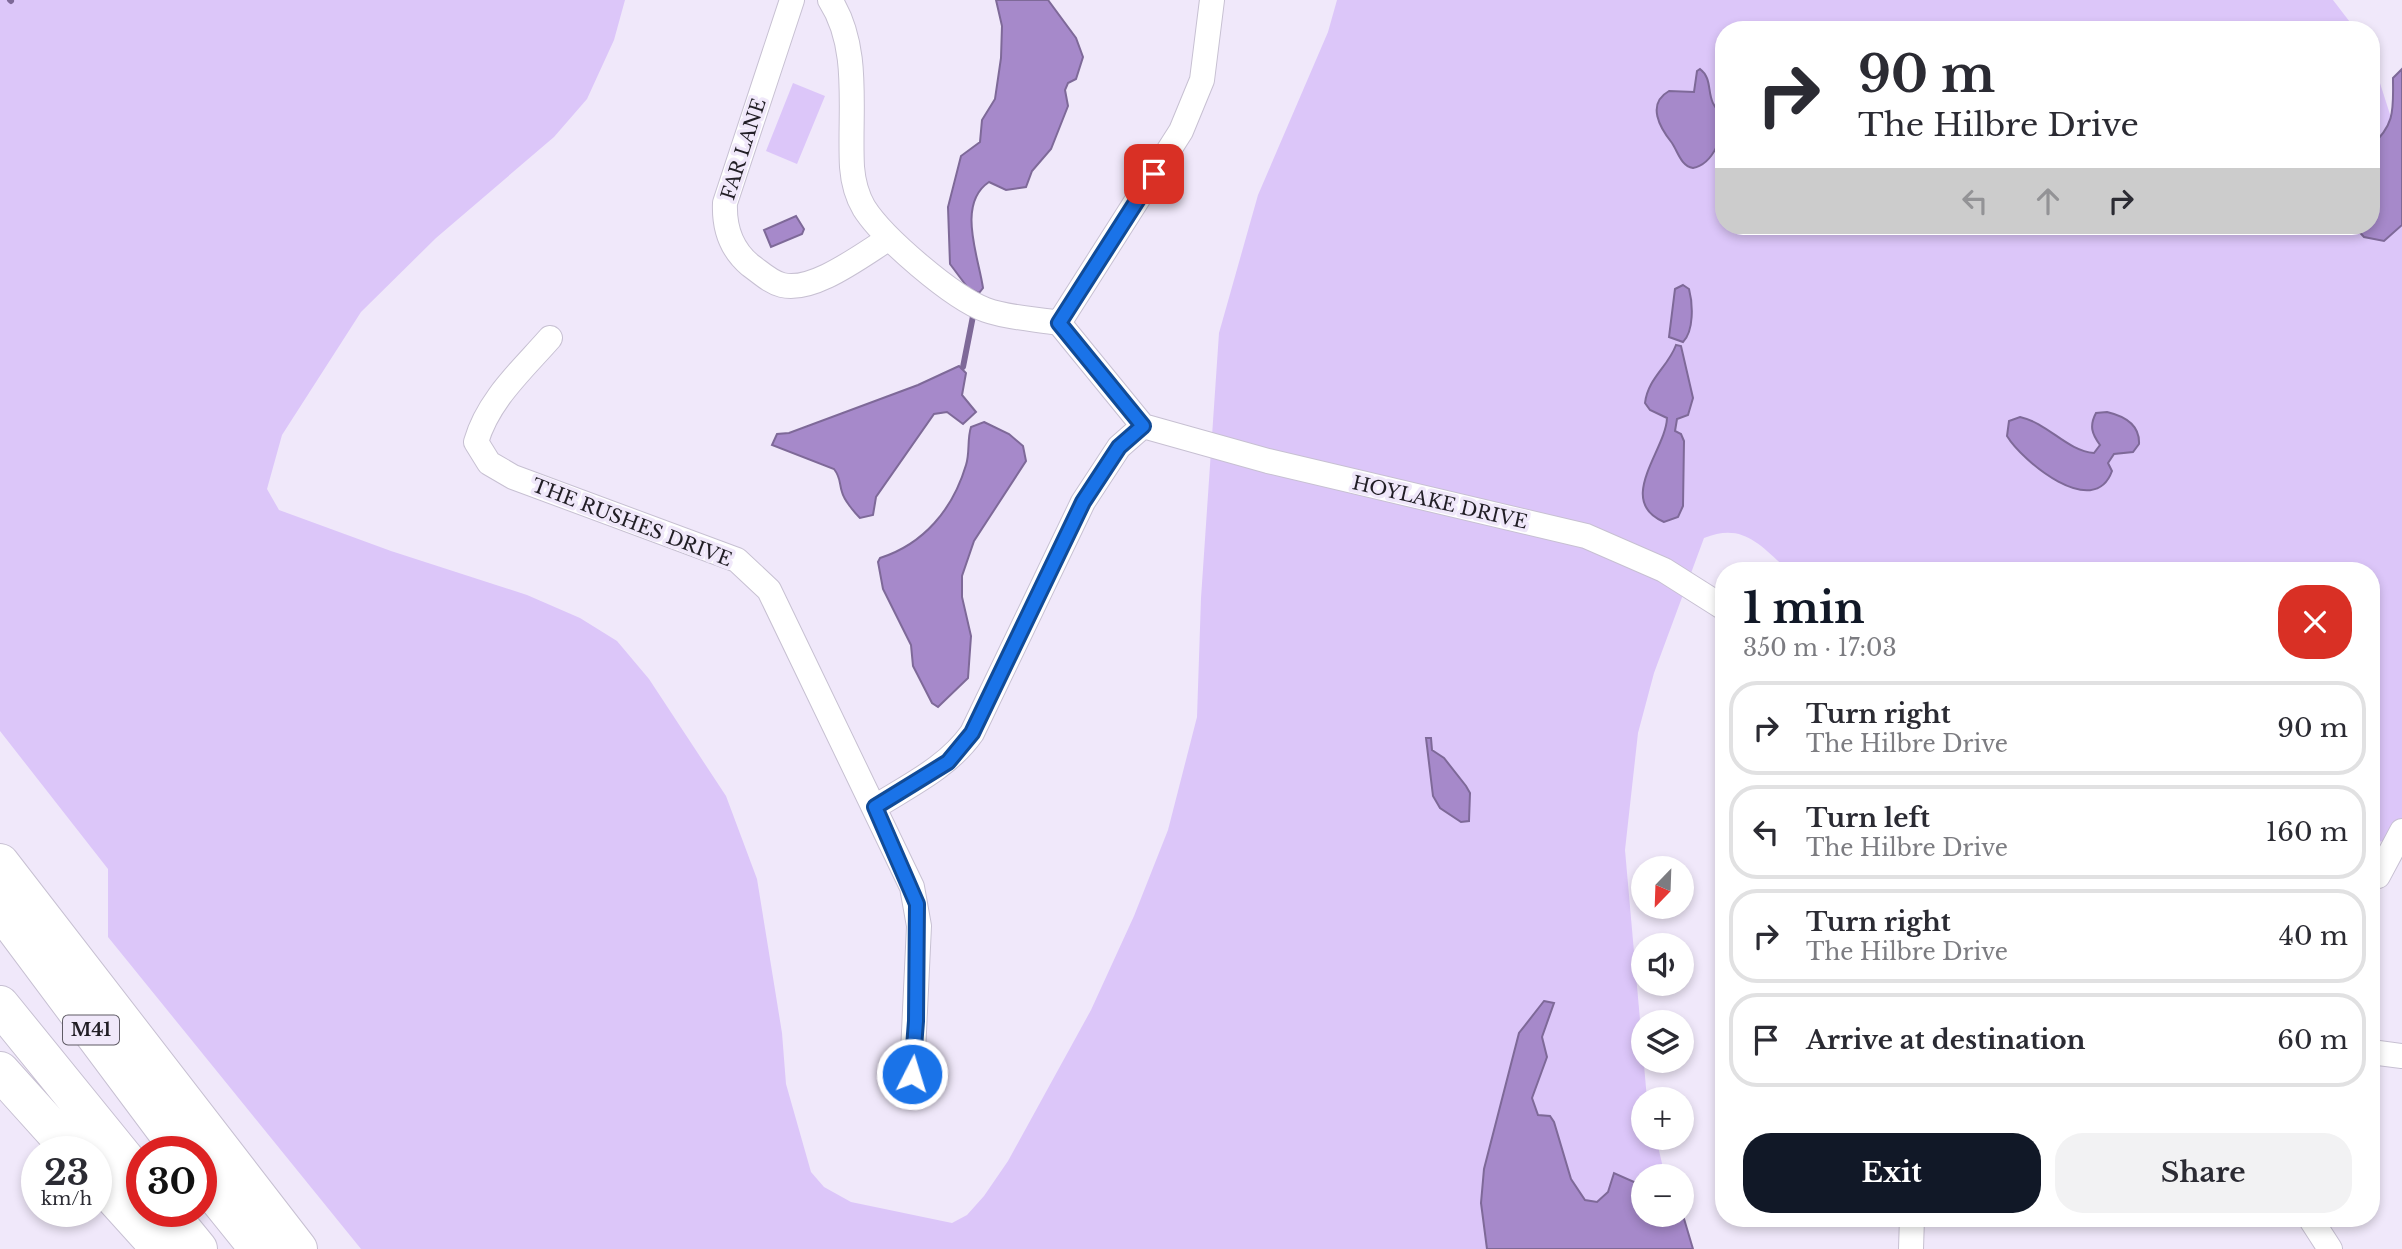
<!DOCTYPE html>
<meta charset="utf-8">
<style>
body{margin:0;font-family:"Libre Baskerville",serif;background:#f2f2f3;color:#2b2b33;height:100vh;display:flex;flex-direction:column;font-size:26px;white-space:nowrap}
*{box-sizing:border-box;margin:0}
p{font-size:23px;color:#7c7c81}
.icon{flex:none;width:38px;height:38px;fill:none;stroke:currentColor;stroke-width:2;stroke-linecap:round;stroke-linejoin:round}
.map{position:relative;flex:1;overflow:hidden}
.sheet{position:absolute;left:1715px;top:562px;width:665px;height:665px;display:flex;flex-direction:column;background:#fff;border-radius:28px;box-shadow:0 4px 10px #0003}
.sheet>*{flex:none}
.hud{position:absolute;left:1715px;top:21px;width:665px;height:214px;border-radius:28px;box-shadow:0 4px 10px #0003;background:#fff;color:#2b2b33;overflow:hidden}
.needle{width:46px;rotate:203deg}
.buttons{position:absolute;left:1631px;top:856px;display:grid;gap:14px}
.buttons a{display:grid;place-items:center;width:63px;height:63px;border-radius:50%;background:#fff;box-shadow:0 4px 10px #0003;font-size:35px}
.speed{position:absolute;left:21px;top:1136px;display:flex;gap:14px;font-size:35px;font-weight:700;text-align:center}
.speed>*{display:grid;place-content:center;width:91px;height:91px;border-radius:50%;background:#fff;box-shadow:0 4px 10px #0003;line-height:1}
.speed small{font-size:18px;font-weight:400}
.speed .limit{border:10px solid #d22;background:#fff;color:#111}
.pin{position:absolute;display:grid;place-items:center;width:60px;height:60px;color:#fff;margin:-30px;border-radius:14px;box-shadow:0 4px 10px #0006}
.me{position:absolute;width:77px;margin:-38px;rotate:5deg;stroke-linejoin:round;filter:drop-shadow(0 0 5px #0008)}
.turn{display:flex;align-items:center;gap:24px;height:147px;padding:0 28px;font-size:32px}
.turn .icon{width:91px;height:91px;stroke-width:2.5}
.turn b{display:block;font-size:49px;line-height:60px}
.lanes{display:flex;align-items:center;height:66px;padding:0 28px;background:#0003;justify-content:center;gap:35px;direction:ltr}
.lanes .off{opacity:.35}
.round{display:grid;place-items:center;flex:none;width:74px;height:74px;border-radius:28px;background:#f2f2f3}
.overview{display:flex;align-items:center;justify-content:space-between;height:119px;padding:0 28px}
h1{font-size:42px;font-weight:700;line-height:52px;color:#111827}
.primary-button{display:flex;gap:14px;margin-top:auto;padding:14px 28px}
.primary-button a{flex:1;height:80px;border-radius:28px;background:#111827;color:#fff;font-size:28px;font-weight:700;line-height:80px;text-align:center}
.primary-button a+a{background:#f2f2f3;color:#2b2b33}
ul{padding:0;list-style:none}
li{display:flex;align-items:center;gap:21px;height:94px;margin:0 14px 10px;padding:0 14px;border:4px solid #e1e1e2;border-radius:28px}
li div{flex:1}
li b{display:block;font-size:26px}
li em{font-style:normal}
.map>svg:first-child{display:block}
.green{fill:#dcc6f9}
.water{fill:#a689ca;stroke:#7e6998;stroke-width:2}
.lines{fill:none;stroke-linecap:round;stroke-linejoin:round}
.stream{stroke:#7e6998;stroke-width:6}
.minor-casing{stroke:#c7c0d2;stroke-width:26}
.motorway-casing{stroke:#c7c0d2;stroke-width:40}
.minor{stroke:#fff;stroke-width:24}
.motorway{stroke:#fff;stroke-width:38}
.route-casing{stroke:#114b97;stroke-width:18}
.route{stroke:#1a73e8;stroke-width:12}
.labels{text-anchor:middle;stroke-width:7;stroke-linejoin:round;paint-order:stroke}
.shield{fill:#f0e8fa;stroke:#5f5b65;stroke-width:2}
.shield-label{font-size:18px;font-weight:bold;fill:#211e25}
.street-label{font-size:19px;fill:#211e25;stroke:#f0e8fa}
</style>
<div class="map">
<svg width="2402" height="1249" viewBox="0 0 2402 1249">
<rect width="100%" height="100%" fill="#f0e8fa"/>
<path class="green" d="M 0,0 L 625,0 L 614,40 L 587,99 L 554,137 L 436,238 L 361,312 L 282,435 L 267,489 L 279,510 L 391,551 L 527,595 L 580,618 L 617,641 L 649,679 L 726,796 L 757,879 L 782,1033 L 786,1084 L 811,1172 L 824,1187 L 851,1202 L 952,1223 L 967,1215 L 984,1196 L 1008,1161 L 1091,1010 L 1134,916 L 1168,830 L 1197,717 L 1201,598 L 1219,333 L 1258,195 L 1328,32 L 1337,0 L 2333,0 L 2356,30 L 1724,30 L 1724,226 L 2371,226 L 2371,55 L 2402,152 L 2402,840 L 2371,842 L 2371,570 L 1788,570 C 1760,545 1743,522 1704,538 L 1654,673 L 1638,733 L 1625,850 L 1647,1099 L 1643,1099 L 1643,1138 L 1656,1138 L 1665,1176 L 1643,1176 L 1643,1214 L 1682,1249 L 361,1249 L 108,937 L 108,869 L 0,731 Z
M 793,83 L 825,96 L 797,164 L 766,151 Z"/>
<path class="water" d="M 996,0 L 1048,0 L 1076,38 L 1083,57 L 1076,79 L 1068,83 L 1065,90 L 1068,106 L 1051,149 L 1032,171 L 1026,187 L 1006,190 L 989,182 C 956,204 979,258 983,288 L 979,293 L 968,288 L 950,264 L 948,207 L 961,156 L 980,142 L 982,120 L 995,99 L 1001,58 L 1002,26 Z
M 1700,69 C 1716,81 1702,101 1724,115 C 1724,134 1714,164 1693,168 C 1681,166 1678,152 1672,143 C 1660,128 1646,104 1669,91 L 1694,92 L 1697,71 Z
M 2402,69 L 2402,225 L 2384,241 L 2364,237 L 2354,226 L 2371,226 L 2371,146 C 2396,124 2393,108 2393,78 Z
M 796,216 L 804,229 L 802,234 L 771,247 L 764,230 Z
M 1683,285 L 1689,289 C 1693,304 1694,331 1683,342 L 1669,337 L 1675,289 Z
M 1676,345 L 1681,346 L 1693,398 L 1688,415 L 1677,419 L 1675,431 L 1681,434 L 1684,441 L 1683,506 L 1678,517 L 1664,522 C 1615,501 1666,450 1667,418 L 1650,410 L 1645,403 C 1648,378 1668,367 1676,345 Z
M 959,366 L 966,373 L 962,395 L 976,412 L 963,424 L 947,412 L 934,414 L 876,497 L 873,515 L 860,518 C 854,512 844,500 842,492 C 839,483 841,478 834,469 L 772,445 L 777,434 L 789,433 L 918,385 Z
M 2107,412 C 2124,416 2140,425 2139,444 L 2133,452 L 2114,454 L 2108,463 L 2112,471 C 2094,521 2022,461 2007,436 L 2009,421 L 2020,417 C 2048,423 2067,451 2094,453 L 2100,445 C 2092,434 2089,426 2096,413 Z
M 984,422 L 1009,434 L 1023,446 L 1026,461 L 974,541 L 962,576 L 962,597 L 971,636 L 968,678 L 938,707 L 932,703 L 913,666 L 911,645 L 883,589 L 878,562 L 880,558 C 924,544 953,509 966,465 C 970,453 967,439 971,427 Z
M 1426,738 L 1431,738 L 1432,750 L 1444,758 L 1466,786 L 1470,793 L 1469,821 L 1461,822 L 1440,808 L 1433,796 Z
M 1544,1001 L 1554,1003 L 1542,1037 L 1547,1057 L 1532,1098 L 1538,1115 L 1550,1116 L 1554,1122 L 1571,1179 L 1585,1200 L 1597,1202 L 1608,1192 L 1614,1173 L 1643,1186 L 1643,1214 L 1682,1212 L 1693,1249 L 1487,1249 L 1481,1203 L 1484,1169 L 1519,1033 Z"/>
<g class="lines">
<path class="stream" d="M 10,0 L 11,1
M 963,367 L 974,311"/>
<defs>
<path id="minor" d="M 792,0 L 725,203 C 724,227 731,249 750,265 C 760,272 770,282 782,285 C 813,293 862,255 888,239
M 830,0 C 861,48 849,111 852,167 C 853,180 857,196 864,208 C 883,238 953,298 986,310 C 1008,318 1036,319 1059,323
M 550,338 C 522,370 488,400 476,442 L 489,463 L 513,477 L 737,560 L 769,590 L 912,887 L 919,926 L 912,1074
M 1143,426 L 1268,461 L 1586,536 L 1664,570 L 1724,608
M 1143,426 L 1059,323 L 1181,131 L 1202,80 L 1212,0
M 875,807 C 910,785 948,767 972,733 L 1083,502 L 1119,447 L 1143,426
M 2378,876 L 2402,831
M 2371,1052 L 2402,1056
M 2310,1218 L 2330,1249
M 1911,1249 L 1912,1218"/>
<path id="motorway" d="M 0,863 L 298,1249
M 0,908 L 182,1152
M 0,1005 L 142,1180
M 0,1071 L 73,1152
M 96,1177 L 161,1249
M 201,1177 L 259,1249
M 167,1211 L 198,1249"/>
</defs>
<use href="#minor" class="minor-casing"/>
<use href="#motorway" class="motorway-casing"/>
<use href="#minor" class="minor"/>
<use href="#motorway" class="motorway"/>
</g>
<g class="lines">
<defs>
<path id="route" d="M 912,1074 L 916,1021 L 917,904 L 875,807 L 948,762 L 972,733 L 1083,502 L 1119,447 L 1143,426 L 1059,323 L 1154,174"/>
</defs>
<use href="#route" class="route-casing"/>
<use href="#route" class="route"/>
</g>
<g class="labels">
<rect class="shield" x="63" y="1015.5" width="56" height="29" rx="5"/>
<g class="shield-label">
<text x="91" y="1036">M41</text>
</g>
<g class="street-label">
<text transform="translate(743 149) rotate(-72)" y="7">FAR LANE</text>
<text transform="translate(1440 502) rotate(13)" y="7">HOYLAKE DRIVE</text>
<text transform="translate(632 522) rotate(21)" y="7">THE RUSHES DRIVE</text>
</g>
</g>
</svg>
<div class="buttons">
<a><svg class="needle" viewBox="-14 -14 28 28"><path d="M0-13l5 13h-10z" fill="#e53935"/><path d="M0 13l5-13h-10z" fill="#7c7c81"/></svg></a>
<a><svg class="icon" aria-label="sound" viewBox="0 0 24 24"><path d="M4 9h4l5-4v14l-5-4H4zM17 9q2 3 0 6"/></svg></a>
<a><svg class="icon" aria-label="layers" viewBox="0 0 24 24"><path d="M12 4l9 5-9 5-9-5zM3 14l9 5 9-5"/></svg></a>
<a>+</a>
<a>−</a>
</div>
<div class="speed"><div>23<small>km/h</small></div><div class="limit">30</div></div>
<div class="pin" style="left:1154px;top:174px;background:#d93025"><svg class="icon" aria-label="arrive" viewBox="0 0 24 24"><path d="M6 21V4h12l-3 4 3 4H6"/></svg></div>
<svg class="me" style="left:912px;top:1074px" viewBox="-20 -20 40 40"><circle r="17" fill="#1a73e8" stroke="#fff" stroke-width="3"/><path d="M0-11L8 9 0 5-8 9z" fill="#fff"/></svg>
<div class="hud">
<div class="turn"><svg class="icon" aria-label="right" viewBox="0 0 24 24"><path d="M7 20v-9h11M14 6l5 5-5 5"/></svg><div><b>90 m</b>The Hilbre Drive</div></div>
<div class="lanes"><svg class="icon off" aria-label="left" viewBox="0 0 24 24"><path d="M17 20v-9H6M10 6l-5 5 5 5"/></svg><svg class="icon off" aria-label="ahead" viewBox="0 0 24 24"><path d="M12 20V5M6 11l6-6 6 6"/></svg><svg class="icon" aria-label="right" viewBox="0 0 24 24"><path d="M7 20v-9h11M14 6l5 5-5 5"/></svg></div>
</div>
<section class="sheet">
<div class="overview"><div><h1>1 min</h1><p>350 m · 17:03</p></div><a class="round" style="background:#d93025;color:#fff"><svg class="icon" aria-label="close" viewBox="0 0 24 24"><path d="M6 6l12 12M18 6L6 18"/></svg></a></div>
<ul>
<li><svg class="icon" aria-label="right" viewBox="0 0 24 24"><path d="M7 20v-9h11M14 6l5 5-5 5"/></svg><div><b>Turn right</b><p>The Hilbre Drive</p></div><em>90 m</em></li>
<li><svg class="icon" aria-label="left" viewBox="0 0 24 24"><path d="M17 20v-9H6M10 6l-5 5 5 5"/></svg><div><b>Turn left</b><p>The Hilbre Drive</p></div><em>160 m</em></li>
<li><svg class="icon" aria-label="right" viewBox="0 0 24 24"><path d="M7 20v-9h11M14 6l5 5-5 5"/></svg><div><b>Turn right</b><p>The Hilbre Drive</p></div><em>40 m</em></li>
<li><svg class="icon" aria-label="arrive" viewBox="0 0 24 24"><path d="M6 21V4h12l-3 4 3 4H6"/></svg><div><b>Arrive at destination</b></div><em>60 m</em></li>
</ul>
<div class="primary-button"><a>Exit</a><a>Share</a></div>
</section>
</div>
